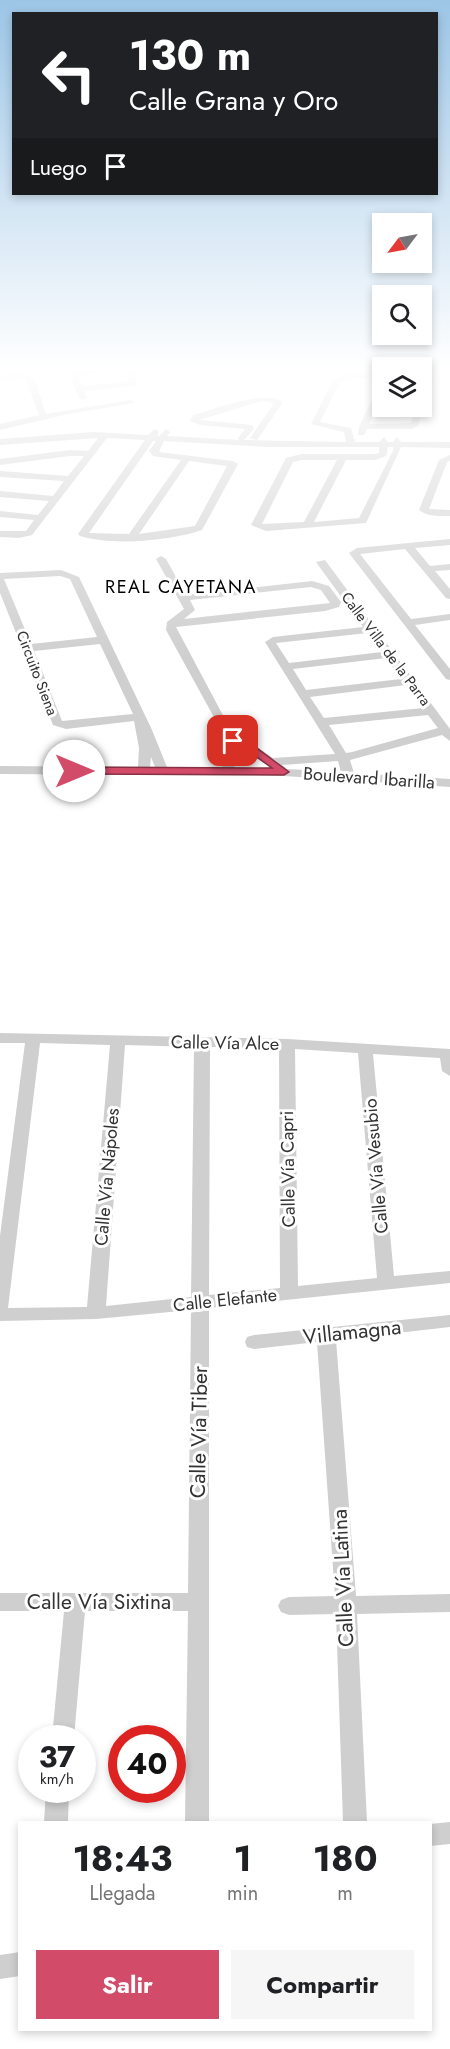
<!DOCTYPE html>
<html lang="es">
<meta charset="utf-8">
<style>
body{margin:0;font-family:Jost,sans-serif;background:#f6f6f6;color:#202124;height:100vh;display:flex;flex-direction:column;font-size:22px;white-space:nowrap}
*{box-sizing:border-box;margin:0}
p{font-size:20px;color:#757577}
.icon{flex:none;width:33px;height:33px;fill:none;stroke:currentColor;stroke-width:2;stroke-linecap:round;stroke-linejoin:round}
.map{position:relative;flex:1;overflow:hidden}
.drawer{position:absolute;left:18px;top:1821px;width:414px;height:210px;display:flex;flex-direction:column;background:#fff;border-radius:0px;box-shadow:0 3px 9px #0003}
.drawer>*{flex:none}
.top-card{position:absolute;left:12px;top:12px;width:426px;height:183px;border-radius:0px;box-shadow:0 3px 9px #0003;background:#202124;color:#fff;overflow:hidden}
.needle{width:39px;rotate:238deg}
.fabs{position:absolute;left:372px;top:213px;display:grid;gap:12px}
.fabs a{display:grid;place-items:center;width:60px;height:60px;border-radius:0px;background:#fff;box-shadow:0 3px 9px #0003;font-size:30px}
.speed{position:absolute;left:18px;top:1725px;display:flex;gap:12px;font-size:30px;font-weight:700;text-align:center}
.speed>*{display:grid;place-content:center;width:78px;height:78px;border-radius:50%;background:#fff;box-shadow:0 3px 9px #0003;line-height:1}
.speed small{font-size:15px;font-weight:400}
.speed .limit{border:9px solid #d22;background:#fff;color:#111}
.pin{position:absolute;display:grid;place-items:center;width:51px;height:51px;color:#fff;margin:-26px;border-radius:12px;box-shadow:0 3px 9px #0006}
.me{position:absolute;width:66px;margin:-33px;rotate:90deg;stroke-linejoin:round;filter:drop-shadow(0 0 4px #0008)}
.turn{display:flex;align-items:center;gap:21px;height:126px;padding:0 18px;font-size:27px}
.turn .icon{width:78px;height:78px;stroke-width:2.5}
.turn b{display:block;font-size:42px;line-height:51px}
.then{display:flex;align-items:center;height:57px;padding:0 18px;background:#0003;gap:12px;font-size:22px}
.eta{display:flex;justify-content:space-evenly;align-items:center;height:102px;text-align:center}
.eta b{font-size:36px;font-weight:700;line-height:42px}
.button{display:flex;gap:12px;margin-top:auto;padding:12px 18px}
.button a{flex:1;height:69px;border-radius:0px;background:#d24c69;color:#fff;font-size:24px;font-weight:700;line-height:69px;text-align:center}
.button a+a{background:#f6f6f6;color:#202124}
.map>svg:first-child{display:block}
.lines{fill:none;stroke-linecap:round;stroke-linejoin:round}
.minor{fill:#cfcfcf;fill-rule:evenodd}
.route{fill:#d24c69;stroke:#883144;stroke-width:1.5}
.labels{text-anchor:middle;stroke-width:6;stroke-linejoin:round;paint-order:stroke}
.far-street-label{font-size:15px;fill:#323232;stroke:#fff}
.far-quarter-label{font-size:18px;letter-spacing:1.5px;fill:#000;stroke:#fff}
.street-label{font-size:18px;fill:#323232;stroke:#fff}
.near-street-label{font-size:21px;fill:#323232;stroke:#fff}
</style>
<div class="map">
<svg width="450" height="2049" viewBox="0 0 450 2049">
<rect width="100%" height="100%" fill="#fff"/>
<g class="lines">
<path class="minor" d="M 79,371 L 104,371 L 78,376 L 82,386 L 129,382 L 127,374 L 120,371 L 134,371 L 137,384 L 133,386 L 84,391 L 87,398 L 83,400 L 79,398 L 69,374 Z
M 422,371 L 434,376 L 418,426 L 411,429 L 367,429 L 364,435 L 358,435 L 359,427 L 378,387 L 382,385 L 382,395 L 369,424 L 411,423 L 416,406 L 422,406 L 422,391 L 426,377 L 422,376 Z
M 21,373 L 34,378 L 46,414 L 131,400 L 135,403 L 68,414 L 0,430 L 0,424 L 39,415 L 26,379 L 20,377 L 0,380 L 0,376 Z
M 382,373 L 382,377 L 349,378 L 340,382 L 320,422 L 351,428 L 355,442 L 379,442 L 384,437 L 388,442 L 393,442 L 397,437 L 401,442 L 450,442 L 450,448 L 401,447 L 366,523 L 266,531 L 251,525 L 286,458 L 301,454 L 375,454 L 379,453 L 379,447 L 268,447 L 164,441 L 159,452 L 233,461 L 238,464 L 202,530 C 170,541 112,546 80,536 L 78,534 L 145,440 L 107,438 L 32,535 L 19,538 L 0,537 L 0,531 L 26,531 L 34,520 L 0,517 L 0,511 L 38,515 L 49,501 L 0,497 L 0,491 L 53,496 L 64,481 L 0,477 L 0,471 L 68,476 L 84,456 L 70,456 L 0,465 L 0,459 L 70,450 L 88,451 L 98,438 L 0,445 L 0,439 L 93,432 L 148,435 L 155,429 L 159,432 L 157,436 L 159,436 L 166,429 L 170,432 L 167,436 L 239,440 L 238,438 L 245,429 L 200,425 L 190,421 L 193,415 C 213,410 267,388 283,402 L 257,440 L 250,438 L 274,403 L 262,401 L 199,420 L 252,425 L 254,429 L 244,440 L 346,442 L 344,432 L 311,424 L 333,380 L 348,374 ZM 153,441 L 156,441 L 149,451 L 153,456 L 181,460 L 129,534 L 89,533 ZM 388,447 L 393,447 L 393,451 L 359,518 L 314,522 L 346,460 L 376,460 L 386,456 ZM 301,460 L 337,460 L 304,522 L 262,524 L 293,462 ZM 189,461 L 227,466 L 195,526 L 139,534 Z
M 450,455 L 450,461 L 447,462 L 429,509 L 450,510 L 450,516 C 439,516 428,517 419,510 L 439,460 Z
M 450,539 L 450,545 L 415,548 L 430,566 L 450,564 L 450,570 L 435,571 L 450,589 L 450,599 L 446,598 L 405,549 L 360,554 L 411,619 L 450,614 L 450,620 L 415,625 L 450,669 L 450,680 L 446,679 L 349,553 L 357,548 Z
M 161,556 L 166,559 L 186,595 L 312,581 L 329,586 L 341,602 L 339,607 L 325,611 L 176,627 L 234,736 L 250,742 L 273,758 L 335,754 L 265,642 L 273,637 L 363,627 L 316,562 L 325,560 L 450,729 L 450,741 L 442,735 L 350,760 L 354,773 L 450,779 L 450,787 L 284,776 L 0,774 L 0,766 L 138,767 L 139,748 L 134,721 L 66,729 L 53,725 L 0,593 L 0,573 L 61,570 L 79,577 L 152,730 L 167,767 L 223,768 L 221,763 L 226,753 L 227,741 L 166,630 L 167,622 L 184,609 L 156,559 ZM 60,576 L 70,579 L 97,637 L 31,644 L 4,579 ZM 311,587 L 321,590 L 330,603 L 184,619 L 195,610 L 190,600 ZM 367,633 L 382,652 L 289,663 L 276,643 ZM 100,644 L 133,714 L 62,721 L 34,651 ZM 386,658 L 401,679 L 306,690 L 293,669 ZM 406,685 L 423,708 L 324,718 L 310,697 ZM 428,715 L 438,728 L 352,752 L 346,753 L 329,725 ZM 239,746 L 242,748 L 271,768 L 235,768 L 233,763 ZM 151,757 L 155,767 L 150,767 ZM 338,761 L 341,772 L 287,769 L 282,765 Z
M 0,1033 L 287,1039 L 450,1049 L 450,1076 L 442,1071 L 440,1058 L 373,1054 L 394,1276 L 450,1271 L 450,1283 L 209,1308 L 209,1822 L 185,1822 L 188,1611 L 85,1611 L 74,1738 L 52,1738 L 64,1611 L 0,1611 L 0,1593 L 188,1593 L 191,1310 L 96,1319 L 0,1321 L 0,1236 L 25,1043 L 0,1043 ZM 40,1043 L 110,1045 L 87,1307 L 8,1308 ZM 125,1045 L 194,1047 L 191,1297 L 106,1306 ZM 210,1047 L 279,1048 L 280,1288 L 209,1295 ZM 295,1049 L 358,1053 L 377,1278 L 298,1286 Z
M 450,1315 L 450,1327 L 336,1340 L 356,1596 L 450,1594 L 450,1612 L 357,1614 L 367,1822 L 343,1822 L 336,1614 L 289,1615 L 281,1612 L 278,1606 L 281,1600 L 289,1597 L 335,1596 L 317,1342 L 254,1349 L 247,1347 L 245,1342 L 247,1337 L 254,1335 Z
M 46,1790 L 69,1790 L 68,1822 L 44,1822 Z
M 450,1822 L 450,1844 L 430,1846 L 430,1824 Z
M 20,1952 L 20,1976 L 0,1979 L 0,1955 Z"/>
</g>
<linearGradient id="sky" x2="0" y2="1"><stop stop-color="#9cc5e6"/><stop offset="0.56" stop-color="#fff"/><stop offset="1" stop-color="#fff" stop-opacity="0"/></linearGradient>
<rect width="450" height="658" fill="url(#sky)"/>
<path class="route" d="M 233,738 L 250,743 L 289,772 L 284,775 L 74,774 L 69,771 L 74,767 L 272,768 L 243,747 L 230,743 L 230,739 Z"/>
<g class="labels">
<g class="far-street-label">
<text transform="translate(386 649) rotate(53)" y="5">Calle Villa de la Parra</text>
<text transform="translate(37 673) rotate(69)" y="5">Circuito Siena</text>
</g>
<g class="far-quarter-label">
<text x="181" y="593">REAL CAYETANA</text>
</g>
<g class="street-label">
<text transform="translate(369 778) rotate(4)" y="6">Boulevard Ibarilla</text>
<text transform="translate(225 1043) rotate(1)" y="6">Calle Vía Alce</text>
<text transform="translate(376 1166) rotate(-95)" y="6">Calle Vía Vesubio</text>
<text transform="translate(288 1169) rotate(-91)" y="6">Calle Vía Capri</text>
<text transform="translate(107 1177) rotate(-85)" y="6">Calle Vía Nápoles</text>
<text transform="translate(225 1300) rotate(-6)" y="6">Calle Elefante</text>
</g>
<g class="near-street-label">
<text transform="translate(352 1332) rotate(-6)" y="7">Villamagna</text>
<text transform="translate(199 1432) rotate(-89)" y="7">Calle Vía Tiber</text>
<text transform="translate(343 1578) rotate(-93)" y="7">Calle Vía Latina</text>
<text x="99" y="1609">Calle Vía Sixtina</text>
</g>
</g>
</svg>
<div class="fabs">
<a><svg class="needle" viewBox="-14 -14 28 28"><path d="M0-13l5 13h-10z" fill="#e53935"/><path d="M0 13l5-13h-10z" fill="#757577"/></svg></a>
<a><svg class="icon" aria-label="search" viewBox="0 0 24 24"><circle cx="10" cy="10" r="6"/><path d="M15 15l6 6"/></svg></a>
<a><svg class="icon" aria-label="layers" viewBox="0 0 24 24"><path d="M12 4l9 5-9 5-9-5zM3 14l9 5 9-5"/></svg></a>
</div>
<div class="speed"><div>37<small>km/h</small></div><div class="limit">40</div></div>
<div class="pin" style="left:233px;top:741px;background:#d93025"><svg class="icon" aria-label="arrive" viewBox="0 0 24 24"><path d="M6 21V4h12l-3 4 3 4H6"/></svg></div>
<svg class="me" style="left:74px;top:771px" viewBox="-20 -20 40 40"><circle r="19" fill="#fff"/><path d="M0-13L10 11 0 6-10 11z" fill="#d24c69"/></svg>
<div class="top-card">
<div class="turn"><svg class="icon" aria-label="left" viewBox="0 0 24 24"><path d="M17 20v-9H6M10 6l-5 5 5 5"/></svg><div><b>130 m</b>Calle Grana y Oro</div></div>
<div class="then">Luego<svg class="icon" aria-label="arrive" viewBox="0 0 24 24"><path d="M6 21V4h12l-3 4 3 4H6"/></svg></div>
</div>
<section class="drawer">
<div class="eta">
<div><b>18:43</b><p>Llegada</p></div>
<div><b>1</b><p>min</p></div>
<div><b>180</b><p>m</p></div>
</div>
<div class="button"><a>Salir</a><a>Compartir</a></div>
</section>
</div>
